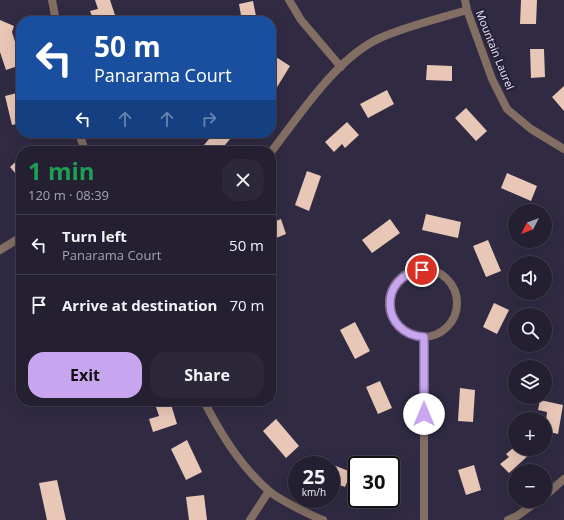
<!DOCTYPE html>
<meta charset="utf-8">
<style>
body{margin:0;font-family:"Open Sans",sans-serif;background:#2c283a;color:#f1f3f6;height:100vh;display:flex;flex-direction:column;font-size:15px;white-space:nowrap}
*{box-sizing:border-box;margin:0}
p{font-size:13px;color:#a3a3ac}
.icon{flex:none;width:22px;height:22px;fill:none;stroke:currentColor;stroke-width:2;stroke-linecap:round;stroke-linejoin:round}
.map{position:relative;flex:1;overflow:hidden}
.side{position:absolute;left:16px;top:146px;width:260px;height:260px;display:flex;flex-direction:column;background:#242032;border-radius:16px;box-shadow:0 4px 16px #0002,0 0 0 1px #413e4d}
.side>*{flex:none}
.banner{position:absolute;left:16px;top:16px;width:260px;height:122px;border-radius:16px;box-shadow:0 4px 16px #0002,0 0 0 1px #413e4d;background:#1a4fa0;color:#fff;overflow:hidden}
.needle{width:26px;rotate:228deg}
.tools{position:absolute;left:508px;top:204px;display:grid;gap:8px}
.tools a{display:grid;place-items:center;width:44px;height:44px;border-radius:50%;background:#242032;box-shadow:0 4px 16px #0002,0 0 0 1px #413e4d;font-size:20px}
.speed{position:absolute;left:288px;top:456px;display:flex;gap:8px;font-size:20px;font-weight:700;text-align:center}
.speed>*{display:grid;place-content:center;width:52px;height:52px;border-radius:50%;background:#242032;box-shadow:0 4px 16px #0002,0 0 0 1px #413e4d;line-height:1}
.speed small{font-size:10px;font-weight:400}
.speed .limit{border:2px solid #111;border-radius:6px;background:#fff;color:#111}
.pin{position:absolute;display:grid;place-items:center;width:34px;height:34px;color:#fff;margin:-17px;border:2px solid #fff;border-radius:50%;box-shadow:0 1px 4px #0007}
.me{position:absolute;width:44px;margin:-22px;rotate:0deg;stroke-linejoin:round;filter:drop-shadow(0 0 3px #0008)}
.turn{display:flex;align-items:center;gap:14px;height:84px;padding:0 12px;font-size:18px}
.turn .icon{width:52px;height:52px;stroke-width:2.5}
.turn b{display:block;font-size:28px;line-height:34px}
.lanes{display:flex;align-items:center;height:38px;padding:0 12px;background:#0003;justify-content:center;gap:20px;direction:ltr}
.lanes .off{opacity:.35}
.round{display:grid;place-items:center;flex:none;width:42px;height:42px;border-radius:16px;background:#2c283a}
.head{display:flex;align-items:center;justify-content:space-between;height:68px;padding:0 12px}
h1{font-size:24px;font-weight:700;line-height:30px;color:#1e9e55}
.action{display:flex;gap:8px;margin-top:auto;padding:8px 12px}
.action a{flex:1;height:46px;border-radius:16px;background:#c7a6ef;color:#111;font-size:16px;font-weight:700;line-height:46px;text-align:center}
.action a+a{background:#2c283a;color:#f1f3f6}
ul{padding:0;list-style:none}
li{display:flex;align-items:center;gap:12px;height:60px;padding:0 12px;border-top:1px solid #413e4d}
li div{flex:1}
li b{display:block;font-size:15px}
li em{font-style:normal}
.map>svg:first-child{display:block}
.building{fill:#e8c7b7}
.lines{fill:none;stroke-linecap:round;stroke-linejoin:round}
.street{stroke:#826e62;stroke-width:8}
.route-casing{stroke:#816c9b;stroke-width:10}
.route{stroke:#c7a6ef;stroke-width:7}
.labels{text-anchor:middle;stroke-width:4;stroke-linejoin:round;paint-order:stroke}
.street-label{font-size:11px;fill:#eae8f8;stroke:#262139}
</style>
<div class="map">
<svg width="564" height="520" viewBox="0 0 564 520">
<rect width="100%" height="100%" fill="#302b43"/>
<path class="building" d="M 95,0 L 110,0 L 117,21 L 94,21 L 90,11 L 98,9 Z
M 521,0 L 537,0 L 536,24 L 520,24 Z
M 253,1 L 257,21 L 242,21 L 239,4 Z
M 0,20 L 14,26 L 12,32 L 21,61 L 21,65 L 6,70 L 0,52 Z
M 530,49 L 544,49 L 545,77 L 531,78 Z
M 276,57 L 290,66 L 271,97 L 271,64 Z
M 427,65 L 452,66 L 452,81 L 426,80 Z
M 564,86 L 564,111 L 552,97 Z
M 387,90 L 394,104 L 368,118 L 360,104 Z
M 21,92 L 21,123 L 12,125 L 5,96 Z
M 466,108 L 487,131 L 476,141 L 455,118 Z
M 347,122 L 359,135 L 345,148 L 342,144 L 334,152 L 325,142 Z
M 214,133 L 235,133 L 220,151 L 199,151 Z
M 21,157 L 21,180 L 10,167 Z
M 307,171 L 321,176 L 309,211 L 295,205 Z
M 507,173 L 537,186 L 531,201 L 501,188 Z
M 426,214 L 461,222 L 458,238 L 422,230 Z
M 281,219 L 286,234 L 271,240 L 271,223 Z
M 390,219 L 400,233 L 372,253 L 362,240 Z
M 488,240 L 501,271 L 486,277 L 473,246 Z
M 494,303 L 509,310 L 497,334 L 483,327 Z
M 355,322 L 370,351 L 355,359 L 340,330 Z
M 380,381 L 392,408 L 378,414 L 366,387 Z
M 460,388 L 475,390 L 473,422 L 458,421 Z
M 540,400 L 563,405 L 558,434 L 545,431 L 547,412 L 538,410 Z
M 154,401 L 170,401 L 177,424 L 153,432 L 149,419 L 159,416 Z
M 276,419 L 299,446 L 286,458 L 263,431 Z
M 187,440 L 202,472 L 186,480 L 171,449 Z
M 512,449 L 526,449 L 530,454 L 509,473 L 500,464 L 509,457 L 506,454 Z
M 331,464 L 351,472 L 345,487 L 331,482 Z
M 474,465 L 481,490 L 466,495 L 458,470 Z
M 57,480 L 66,520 L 47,520 L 39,483 Z
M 204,495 L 207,520 L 189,520 L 186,497 Z"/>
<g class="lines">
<path class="street" d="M 52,0 L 56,21
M 289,0 L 301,20 L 341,67
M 465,0 L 467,10 L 492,79 L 507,109 L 531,129 L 564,149
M 79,133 L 85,151
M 271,152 C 300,115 336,58 380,38 C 407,26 438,19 467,10
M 0,250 L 21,237
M389 303a34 34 0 1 1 68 0a34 34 0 1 1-68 0Z
M 204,401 C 220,433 241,467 269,491 C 278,499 310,515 323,520
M 545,496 L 564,479
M 250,520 L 269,491
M 424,520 L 424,337
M 508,520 L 517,516 L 538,501"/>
</g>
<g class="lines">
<defs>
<path id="route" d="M 422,270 C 378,276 380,334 424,337 L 424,414"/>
</defs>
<use href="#route" class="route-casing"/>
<use href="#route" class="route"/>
</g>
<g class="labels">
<g class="street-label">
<text transform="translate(495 50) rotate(68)" y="4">Mountain Laurel</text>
</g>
</g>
</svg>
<div class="tools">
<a><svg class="needle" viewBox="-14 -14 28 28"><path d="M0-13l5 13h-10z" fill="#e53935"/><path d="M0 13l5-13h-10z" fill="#a3a3ac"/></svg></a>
<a><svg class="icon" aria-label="sound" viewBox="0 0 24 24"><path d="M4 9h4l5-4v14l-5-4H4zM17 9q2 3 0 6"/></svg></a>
<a><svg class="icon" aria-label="search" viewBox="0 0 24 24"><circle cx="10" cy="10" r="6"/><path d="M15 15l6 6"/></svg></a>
<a><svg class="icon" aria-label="layers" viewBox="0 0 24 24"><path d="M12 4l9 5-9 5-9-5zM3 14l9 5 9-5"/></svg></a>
<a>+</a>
<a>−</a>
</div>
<div class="speed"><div>25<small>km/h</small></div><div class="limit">30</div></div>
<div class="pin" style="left:422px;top:270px;background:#d93025"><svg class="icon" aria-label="arrive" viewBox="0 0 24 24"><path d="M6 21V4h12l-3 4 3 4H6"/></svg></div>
<svg class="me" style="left:424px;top:414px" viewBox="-20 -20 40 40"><circle r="19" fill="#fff"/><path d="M0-13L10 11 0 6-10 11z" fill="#c7a6ef"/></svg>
<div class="banner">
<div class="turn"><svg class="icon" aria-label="left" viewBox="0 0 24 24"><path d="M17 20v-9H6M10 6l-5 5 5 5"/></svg><div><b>50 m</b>Panarama Court</div></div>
<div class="lanes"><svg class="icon" aria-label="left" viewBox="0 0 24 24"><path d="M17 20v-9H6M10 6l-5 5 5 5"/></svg><svg class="icon off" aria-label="ahead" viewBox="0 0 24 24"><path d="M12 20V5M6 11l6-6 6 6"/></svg><svg class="icon off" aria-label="ahead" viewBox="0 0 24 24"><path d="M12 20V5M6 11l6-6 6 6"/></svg><svg class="icon off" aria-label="right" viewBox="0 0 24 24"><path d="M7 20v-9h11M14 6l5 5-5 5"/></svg></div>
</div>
<section class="side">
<div class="head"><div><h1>1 min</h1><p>120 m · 08:39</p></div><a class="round"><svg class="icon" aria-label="close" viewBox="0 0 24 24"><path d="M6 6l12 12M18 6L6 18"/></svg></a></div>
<ul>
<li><svg class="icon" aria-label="left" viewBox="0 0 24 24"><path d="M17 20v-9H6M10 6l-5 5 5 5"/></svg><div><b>Turn left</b><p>Panarama Court</p></div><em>50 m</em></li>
<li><svg class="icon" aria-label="arrive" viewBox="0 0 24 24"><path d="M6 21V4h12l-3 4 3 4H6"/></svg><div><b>Arrive at destination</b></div><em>70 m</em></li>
</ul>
<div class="action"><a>Exit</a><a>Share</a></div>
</section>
</div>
